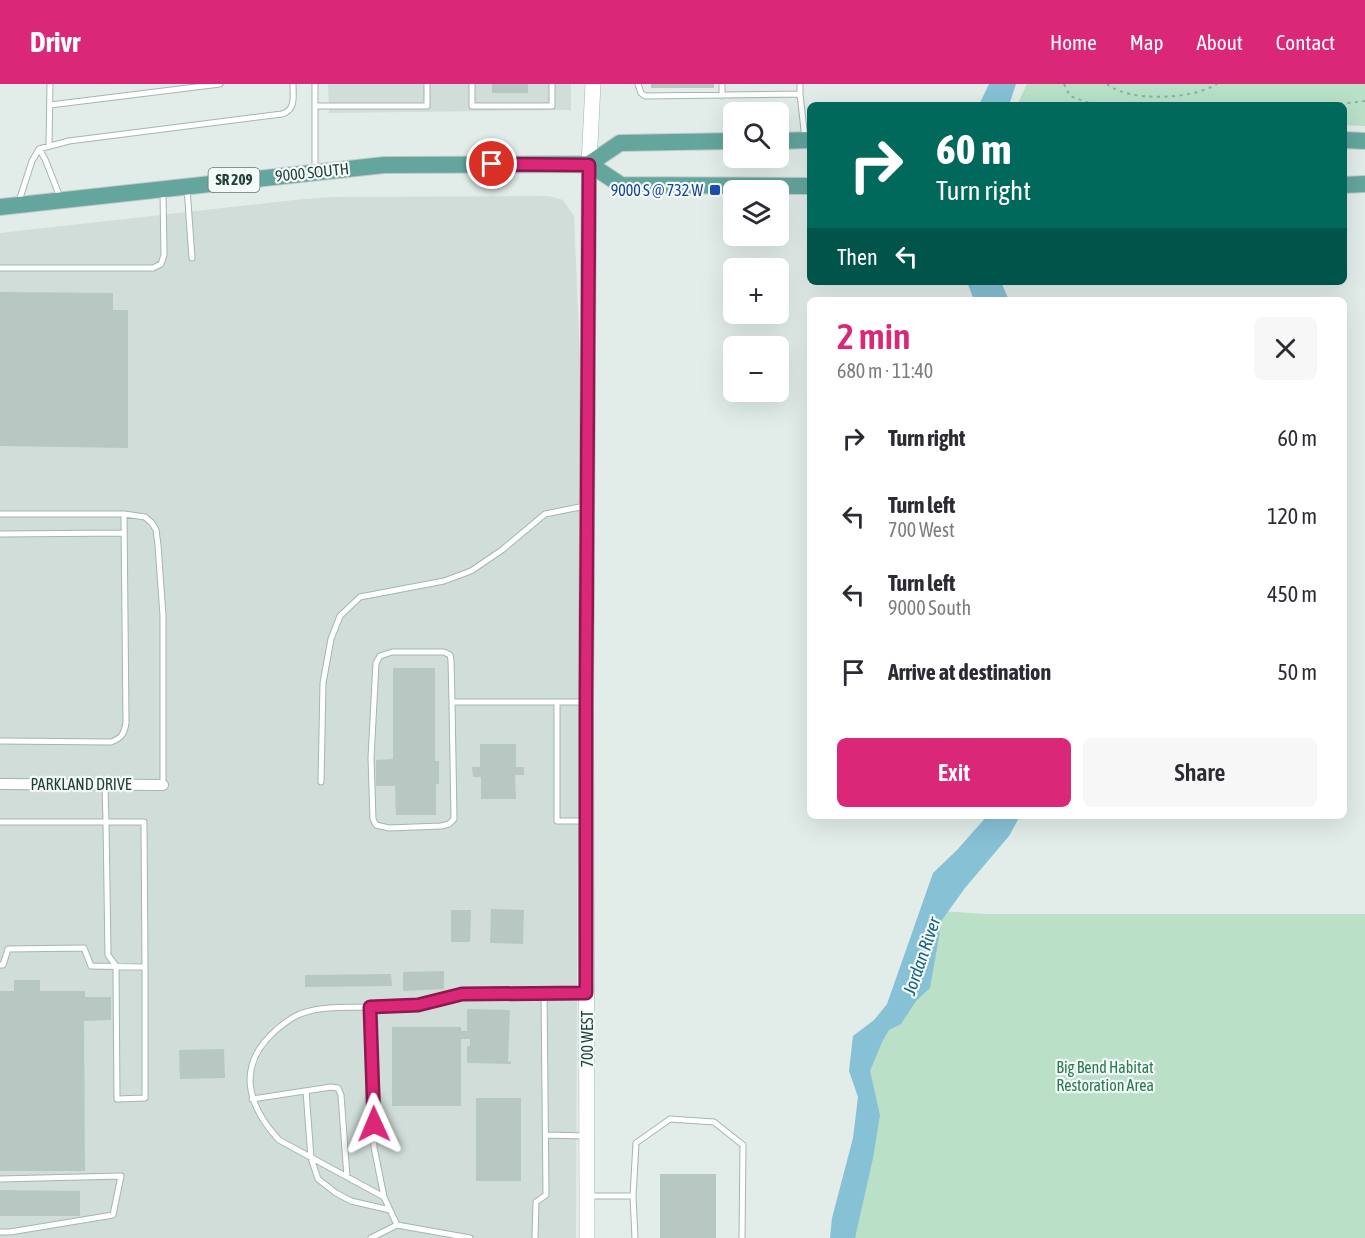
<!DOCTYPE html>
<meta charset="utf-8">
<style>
body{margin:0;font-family:"Asap Condensed",sans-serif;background:#f7f7f7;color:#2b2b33;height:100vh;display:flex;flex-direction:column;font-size:22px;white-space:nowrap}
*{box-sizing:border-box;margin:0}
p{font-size:20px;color:#7c7c81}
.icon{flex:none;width:33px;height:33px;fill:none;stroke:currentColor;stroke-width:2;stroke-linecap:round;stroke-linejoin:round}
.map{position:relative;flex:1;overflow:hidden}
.sheet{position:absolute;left:807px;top:213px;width:540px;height:522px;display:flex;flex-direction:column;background:#fff;border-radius:9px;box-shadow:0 6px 24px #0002}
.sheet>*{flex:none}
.hud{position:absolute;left:807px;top:18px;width:540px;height:183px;border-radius:9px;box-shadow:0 6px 24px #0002;background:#00695c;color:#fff;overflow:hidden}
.buttons{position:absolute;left:723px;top:18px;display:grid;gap:12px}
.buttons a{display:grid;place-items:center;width:66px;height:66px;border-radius:9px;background:#fff;box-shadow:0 6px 24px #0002;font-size:30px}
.pin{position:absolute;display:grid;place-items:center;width:51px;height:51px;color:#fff;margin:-26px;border:3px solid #fff;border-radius:50%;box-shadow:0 2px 6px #0007}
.me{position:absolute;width:66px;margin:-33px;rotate:359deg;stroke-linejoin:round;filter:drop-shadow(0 0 4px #0008)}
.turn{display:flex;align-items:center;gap:21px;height:126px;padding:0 30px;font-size:27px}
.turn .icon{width:78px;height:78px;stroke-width:2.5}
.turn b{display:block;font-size:42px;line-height:51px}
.then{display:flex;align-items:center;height:57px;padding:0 30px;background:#0003;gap:12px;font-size:22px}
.round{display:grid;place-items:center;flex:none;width:63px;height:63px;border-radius:9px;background:#f7f7f7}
.head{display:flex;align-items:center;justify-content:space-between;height:102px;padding:0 30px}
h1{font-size:36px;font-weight:600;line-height:45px;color:#db2777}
.button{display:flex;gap:12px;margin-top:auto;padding:12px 30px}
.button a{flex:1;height:69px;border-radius:9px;background:#db2777;color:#fff;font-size:24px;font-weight:600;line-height:69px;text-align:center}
.button a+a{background:#f7f7f7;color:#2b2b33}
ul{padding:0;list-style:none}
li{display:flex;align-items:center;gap:18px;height:78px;padding:0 30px}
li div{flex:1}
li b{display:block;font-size:22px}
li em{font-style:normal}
header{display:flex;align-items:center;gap:36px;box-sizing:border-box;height:84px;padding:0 30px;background:#db2777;color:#fff}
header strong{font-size:28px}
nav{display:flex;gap:33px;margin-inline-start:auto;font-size:21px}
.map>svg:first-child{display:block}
.built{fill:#d0ddd9}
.green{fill:#bae0c8}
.water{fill:#87c1d6}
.building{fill:#b7c8c3}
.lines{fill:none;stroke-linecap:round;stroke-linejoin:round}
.lane-casing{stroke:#a4b6b2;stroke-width:7}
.street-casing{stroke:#a4b6b2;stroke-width:12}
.secondary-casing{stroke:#a0bab4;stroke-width:16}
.primary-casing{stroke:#c1cac8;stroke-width:18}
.path{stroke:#81b3a9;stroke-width:2;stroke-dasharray:3 4.5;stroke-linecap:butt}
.lane{stroke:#fff;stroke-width:5}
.street{stroke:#fff;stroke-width:10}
.secondary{stroke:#fff;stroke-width:15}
.primary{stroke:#64a69d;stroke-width:16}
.route-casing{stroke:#8e194d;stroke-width:15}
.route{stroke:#db2777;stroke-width:10}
.transit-dot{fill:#1a4fb4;stroke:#f3faf7;stroke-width:2}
.labels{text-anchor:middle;stroke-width:4.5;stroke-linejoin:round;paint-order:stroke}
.shield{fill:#f3faf7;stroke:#607873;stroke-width:1.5}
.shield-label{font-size:15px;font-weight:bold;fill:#21403b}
.street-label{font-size:16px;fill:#21403b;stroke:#f3faf7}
.transit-label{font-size:16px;fill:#164399;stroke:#f3faf7;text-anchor:end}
.park-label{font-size:16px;fill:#287a51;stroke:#f3faf7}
.water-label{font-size:18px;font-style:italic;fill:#166280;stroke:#f3faf7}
</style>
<header>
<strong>Drivr</strong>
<nav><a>Home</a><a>Map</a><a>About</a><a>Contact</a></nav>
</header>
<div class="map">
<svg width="1365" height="1154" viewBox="0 0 1365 1154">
<rect width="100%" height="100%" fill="#e2edea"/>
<path class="built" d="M 328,0 L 571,0 L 571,26 L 329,29 Z
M 548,112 L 563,116 L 574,132 L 580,274 L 576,1154 L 0,1154 L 0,149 L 294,116 L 332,113 Z"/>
<path class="green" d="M 1027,0 L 1365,0 L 1365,42 L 1344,41 L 1344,21 L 1017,21 Z
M 939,827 L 987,830 L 1365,830 L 1365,1154 L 850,1154 L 867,967 Z"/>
<path class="water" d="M 989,0 L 1016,0 L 1009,21 L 979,21 Z
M 967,198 L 1001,198 L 1009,216 L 974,216 Z
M 987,732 L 1020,732 L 1009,752 L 965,804 L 942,836 L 930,904 L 916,917 L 901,940 L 889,946 L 882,958 L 870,987 L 880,1031 L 873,1074 L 855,1154 L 830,1154 L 832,1134 L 853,1054 L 858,1013 L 849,987 L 853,952 L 874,936 L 887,920 L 933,789 L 957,766 Z"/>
<path class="building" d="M 492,0 L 528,0 L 528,9 L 492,9 Z
M 651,0 L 714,0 L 714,4 L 651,4 Z
M 0,208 L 113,209 L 113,226 L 128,226 L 128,364 L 0,362 Z
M 393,584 L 435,584 L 435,677 L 439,677 L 439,700 L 436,700 L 436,731 L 396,731 L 395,702 L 376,702 L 376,676 L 393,675 Z
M 480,660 L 516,660 L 516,683 L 524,683 L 524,691 L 515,691 L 516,715 L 481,715 L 481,693 L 473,693 L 472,683 L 480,683 Z
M 491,825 L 524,826 L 523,860 L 490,859 Z
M 451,826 L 471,826 L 470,858 L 451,858 Z
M 444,887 L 444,905 L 403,907 L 403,888 Z
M 391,890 L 392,902 L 305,903 L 305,891 Z
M 14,896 L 40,896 L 40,907 L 85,907 L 85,913 L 111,913 L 111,936 L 84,937 L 85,1087 L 0,1087 L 0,907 L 14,907 Z
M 467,925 L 510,926 L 508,977 L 511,978 L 511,980 L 467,979 L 467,962 L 470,962 L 470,955 L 461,955 L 461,1022 L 392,1022 L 392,943 L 461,943 L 461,947 L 467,947 Z
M 224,965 L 225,994 L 180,995 L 179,966 Z
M 476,1014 L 521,1014 L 521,1097 L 476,1097 Z
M 660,1090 L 716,1090 L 716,1154 L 660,1154 Z
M 0,1106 L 80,1107 L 80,1132 L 0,1132 Z"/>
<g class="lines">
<defs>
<path id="lane" d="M 472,0 L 472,22 L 552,22 L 552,0
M 638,0 L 641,9 L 645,12 L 800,10 L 805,55
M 722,0 L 722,12
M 800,0 L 800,10
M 50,21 L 220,0
M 315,22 L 427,22 L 427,0
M 49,62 L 50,0
M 39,65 L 45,75 L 60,113
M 315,86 L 315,0
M 187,104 L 192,174
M 19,117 L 32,77 L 39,65 L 69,57 L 282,30 C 296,26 293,13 293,0
M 0,184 L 153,184 L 161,180 L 164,171 L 163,109
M 0,430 L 124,430 L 145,433 L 152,439 L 156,446 L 158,461 L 163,532 L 163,701
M 0,450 L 124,449
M 452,618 L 454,735 L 449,740 L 441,742 L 389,744 L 376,741 L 373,735 L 371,674 L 376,579 L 380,572 L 392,568 L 444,568 L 450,571 L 451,576 L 452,618 L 557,618
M 0,657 L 111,658 C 122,654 124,650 126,639 L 124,430
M 321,698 L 323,599 L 331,555 L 340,532 L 360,513 L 444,497 L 471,487 L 502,466 L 545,430 L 585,422
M 584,737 L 557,737 L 557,618 L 584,618
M 0,738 L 106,738 L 108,871 L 116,882 L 117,1015 L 145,1014 L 145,883
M 0,881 L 3,881 L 8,865 L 84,864 L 91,882 L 145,883 L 144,738 L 106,738 L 105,701
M 371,923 L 418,921 L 462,910 L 544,908
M 306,1007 L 311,1074 L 318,1095 L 336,1109 L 351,1117 L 390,1126
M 252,1015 L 331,1003 L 338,1004 L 341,1011 L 347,1093
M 546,1051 L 586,1052
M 0,1095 L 121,1092 L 113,1131 L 10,1148 L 0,1148
M 588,1112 L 633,1112
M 384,1113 L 279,1056 C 247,1021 236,982 275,947 C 284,939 294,931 306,928 C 326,922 349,924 371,923 L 374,1063 L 384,1113 L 397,1141
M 371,1154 L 397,1141 L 470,1154
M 535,1154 L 536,1118 L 546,1111 L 544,908 L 585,909
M 635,1154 L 633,1112 L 636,1059 L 670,1035 L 714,1038 L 743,1061 L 742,1154"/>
<path id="street" d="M 0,700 L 163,701"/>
<path id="secondary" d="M 587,1154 L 586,618 L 589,80 L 593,0"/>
<path id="primary" d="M 1344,56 L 1365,57
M 778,57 L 810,56
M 589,80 L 620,59 L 734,57
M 1344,101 L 1365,100
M 0,123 L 384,81 L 589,80 L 621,101 L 810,102"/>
</defs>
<use href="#lane" class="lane-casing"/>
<use href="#street" class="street-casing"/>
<use href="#secondary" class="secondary-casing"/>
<use href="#primary" class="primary-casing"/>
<path class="path" d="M 1064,0 L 1070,12 L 1095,21
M 1107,0 C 1130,19 1193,15 1217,0
M 1265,21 L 1330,21 L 1365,17"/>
<use href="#lane" class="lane"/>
<use href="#street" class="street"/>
<use href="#secondary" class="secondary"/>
<use href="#primary" class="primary"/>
</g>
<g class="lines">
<defs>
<path id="route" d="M 374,1040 L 370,923 L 418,921 L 462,910 L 586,909 L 586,618 L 589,81 L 492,80"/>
</defs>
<use href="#route" class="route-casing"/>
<use href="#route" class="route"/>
</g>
<rect class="transit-dot" x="709" y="100" width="12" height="12" rx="3"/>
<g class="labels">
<rect class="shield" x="208.5" y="84" width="51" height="24" rx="4.5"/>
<g class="shield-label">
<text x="234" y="101">SR 209</text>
</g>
<g class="street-label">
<text transform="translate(312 88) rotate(-6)" y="6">9000 SOUTH</text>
<text x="81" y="706">PARKLAND DRIVE</text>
<text transform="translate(587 955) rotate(-90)" y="6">700 WEST</text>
</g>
<g class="transit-label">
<text x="703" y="112">9000 S @ 732 W</text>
</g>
<g class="park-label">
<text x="1105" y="989">Big Bend Habitat<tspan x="1105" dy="18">Restoration Area</tspan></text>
</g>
<g class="water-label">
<text transform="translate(922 872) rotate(-71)" y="6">Jordan River</text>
</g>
</g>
</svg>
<div class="buttons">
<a><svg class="icon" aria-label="search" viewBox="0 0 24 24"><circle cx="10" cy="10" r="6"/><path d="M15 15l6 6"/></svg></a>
<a><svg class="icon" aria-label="layers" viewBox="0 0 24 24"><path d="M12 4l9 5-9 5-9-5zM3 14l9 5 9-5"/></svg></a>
<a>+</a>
<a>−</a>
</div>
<div class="pin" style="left:492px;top:80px;background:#d93025"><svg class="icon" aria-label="arrive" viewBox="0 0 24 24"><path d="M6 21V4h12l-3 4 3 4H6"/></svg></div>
<svg class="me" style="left:374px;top:1040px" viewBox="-20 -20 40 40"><path d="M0-17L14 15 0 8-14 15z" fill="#db2777" stroke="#fff" stroke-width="4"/></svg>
<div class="hud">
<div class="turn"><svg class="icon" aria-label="right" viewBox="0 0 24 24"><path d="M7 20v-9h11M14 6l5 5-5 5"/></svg><div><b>60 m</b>Turn right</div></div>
<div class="then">Then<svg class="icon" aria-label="left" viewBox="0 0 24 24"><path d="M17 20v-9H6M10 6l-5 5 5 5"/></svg></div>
</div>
<section class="sheet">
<div class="head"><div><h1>2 min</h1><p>680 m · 11:40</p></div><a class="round"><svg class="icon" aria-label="close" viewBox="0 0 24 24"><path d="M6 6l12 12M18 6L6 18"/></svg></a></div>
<ul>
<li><svg class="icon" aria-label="right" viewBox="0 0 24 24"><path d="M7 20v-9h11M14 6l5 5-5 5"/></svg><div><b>Turn right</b></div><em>60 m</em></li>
<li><svg class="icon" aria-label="left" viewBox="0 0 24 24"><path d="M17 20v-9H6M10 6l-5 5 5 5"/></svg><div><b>Turn left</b><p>700 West</p></div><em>120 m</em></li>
<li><svg class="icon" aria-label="left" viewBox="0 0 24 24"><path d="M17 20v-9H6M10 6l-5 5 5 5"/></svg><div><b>Turn left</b><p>9000 South</p></div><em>450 m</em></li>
<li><svg class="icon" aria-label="arrive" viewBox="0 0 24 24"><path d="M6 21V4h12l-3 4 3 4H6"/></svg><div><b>Arrive at destination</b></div><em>50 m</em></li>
</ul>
<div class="button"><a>Exit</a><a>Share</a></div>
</section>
</div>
